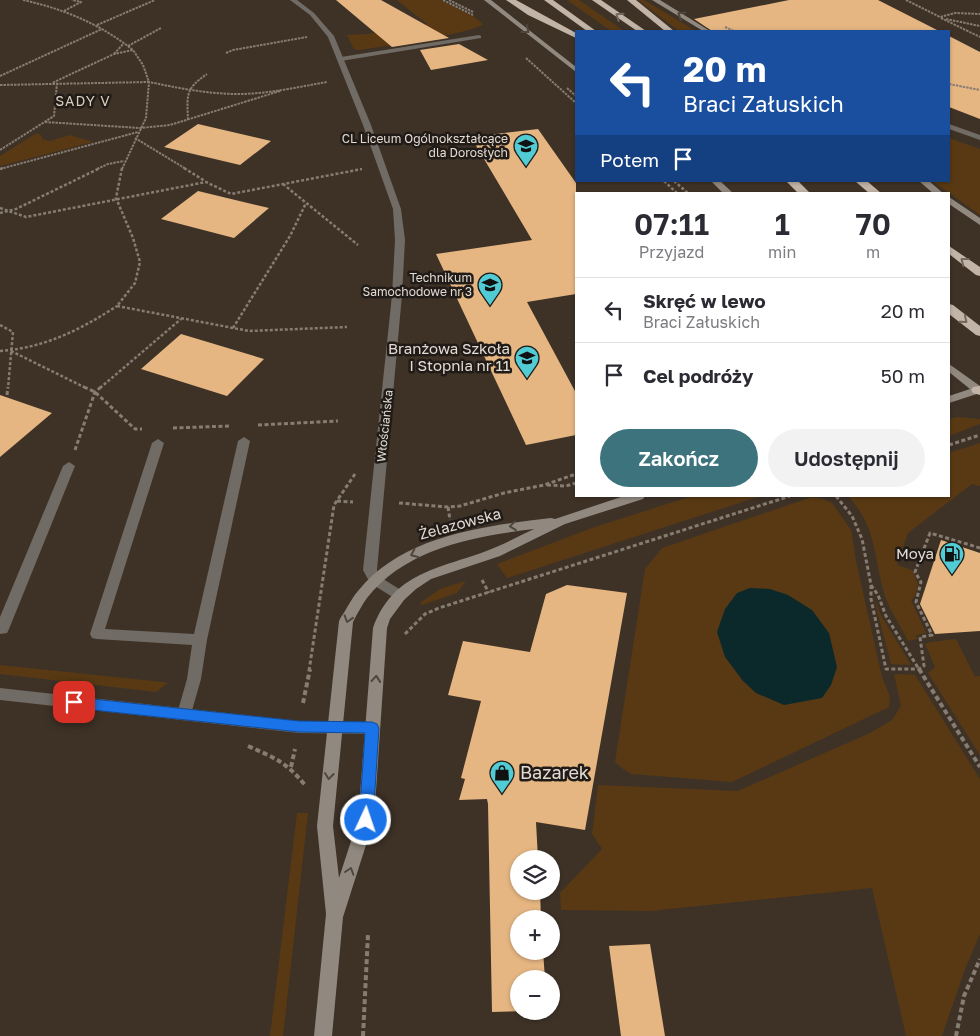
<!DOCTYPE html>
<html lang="pl">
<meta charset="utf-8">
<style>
body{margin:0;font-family:"Golos Text",sans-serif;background:#f2f2f3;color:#2b2b33;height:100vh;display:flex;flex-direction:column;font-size:19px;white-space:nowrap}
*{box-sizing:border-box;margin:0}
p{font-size:16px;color:#7c7c81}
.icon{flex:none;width:28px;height:28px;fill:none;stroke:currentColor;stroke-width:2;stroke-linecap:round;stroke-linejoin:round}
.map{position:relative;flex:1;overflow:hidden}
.sheet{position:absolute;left:575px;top:192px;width:375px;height:305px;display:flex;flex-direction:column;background:#fff;border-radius:0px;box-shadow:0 1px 4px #0004}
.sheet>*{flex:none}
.banner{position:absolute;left:575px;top:30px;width:375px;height:152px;border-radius:0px;box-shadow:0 1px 4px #0004;background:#1a4fa0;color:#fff;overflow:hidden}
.tools{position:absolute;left:510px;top:850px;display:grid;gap:10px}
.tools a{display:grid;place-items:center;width:50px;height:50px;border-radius:50%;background:#fff;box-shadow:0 1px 4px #0004;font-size:25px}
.pin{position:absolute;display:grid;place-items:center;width:42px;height:42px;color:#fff;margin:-21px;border-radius:10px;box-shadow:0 2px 8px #0006}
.me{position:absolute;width:55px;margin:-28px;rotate:3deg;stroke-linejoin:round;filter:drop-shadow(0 0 4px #0008)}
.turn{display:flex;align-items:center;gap:18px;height:105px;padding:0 25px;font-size:22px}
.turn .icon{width:65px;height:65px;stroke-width:2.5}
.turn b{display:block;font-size:35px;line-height:42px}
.then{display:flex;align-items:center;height:48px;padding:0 25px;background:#0003;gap:10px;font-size:19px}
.eta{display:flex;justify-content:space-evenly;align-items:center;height:85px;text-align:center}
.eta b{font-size:30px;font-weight:600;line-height:35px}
.cta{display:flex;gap:10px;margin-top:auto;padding:10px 25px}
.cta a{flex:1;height:58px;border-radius:30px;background:#3c737c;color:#fff;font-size:20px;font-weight:600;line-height:58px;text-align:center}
.cta a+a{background:#f2f2f3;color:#2b2b33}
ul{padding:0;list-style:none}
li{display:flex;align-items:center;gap:15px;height:65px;padding:0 25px;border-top:1px solid #e1e1e2}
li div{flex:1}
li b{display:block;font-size:19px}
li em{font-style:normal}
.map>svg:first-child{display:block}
.green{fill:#583913}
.water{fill:#0b292b}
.building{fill:#e5b682}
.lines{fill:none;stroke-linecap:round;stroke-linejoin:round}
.path-far3{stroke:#867c72;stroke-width:2;stroke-dasharray:2.5 1;stroke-linecap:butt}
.path-far2{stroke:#867c72;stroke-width:2.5;stroke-dasharray:3 2;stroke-linecap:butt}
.path-far1{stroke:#867c72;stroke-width:3;stroke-dasharray:4 2.5;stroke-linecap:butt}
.path{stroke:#867c72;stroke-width:4;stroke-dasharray:5 3;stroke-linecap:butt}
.lane{fill:#706b65;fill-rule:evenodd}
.street{fill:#706b65;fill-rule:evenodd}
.secondary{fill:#91897f;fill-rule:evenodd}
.highway{fill:#c2b4a6;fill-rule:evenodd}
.oneway{stroke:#4d4740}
.oneway2{stroke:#71685e}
.route{fill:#1a73e8;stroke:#114b97}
.labels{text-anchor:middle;stroke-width:5;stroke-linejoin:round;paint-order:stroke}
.far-poi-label{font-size:12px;fill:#e2dbd3;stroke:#201b16;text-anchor:end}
.far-street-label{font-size:12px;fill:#e2dbd3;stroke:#201b16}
.far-neighbourhood-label{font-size:14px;letter-spacing:1px;fill:#daccbd;stroke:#201b16}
.poi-label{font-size:15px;fill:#e2dbd3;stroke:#201b16;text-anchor:end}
.street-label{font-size:15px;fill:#e2dbd3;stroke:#201b16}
.near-poi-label{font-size:18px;fill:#e2dbd3;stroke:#201b16;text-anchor:start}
</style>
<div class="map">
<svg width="980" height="1036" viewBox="0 0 980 1036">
<rect width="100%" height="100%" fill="#3e3227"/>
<path class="green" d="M 397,0 L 440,0 L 473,16 L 483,24 C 473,34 378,47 359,50 L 354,49 L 347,35 L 367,34 L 427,24 Z
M 567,0 L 579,0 L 624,31 L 611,31 Z
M 638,0 L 644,0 L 696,31 L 679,31 Z
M 37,133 L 42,136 L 42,139 L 50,141 L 70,135 L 93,142 L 0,166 L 0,156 Z
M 949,138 L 980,149 L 980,215 L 932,181 L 949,181 Z
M 958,417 L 980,419 L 980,424 L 949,436 L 949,419 Z
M 980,443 L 980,486 L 972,484 L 908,533 L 897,565 L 912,570 L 918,584 L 915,596 L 911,600 L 926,633 L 916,635 L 917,639 L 908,641 C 901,626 890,611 885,596 C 873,557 878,529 848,496 L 949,496 L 949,453 Z
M 692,496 L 761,496 L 507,578 L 497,564 L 592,528 Z
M 812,497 L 823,499 L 832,503 L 851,530 L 856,561 L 882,677 L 890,697 L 889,707 L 732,782 L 632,774 L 623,769 L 615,762 L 645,569 L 662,548 Z
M 466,581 L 457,593 L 422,605 L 420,603 L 440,589 Z
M 874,599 L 882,617 L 911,665 L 891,664 Z
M 956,639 L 975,677 L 980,676 L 980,755 L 928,673 L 935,667 L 925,644 L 930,642 Z
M 0,665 L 163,682 L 168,683 L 156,692 L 0,674 Z
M 894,674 L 915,675 L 980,779 L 980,934 L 965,969 L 942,1036 L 906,1036 L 872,888 L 650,911 L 561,910 L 560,893 L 602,849 L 592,834 L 598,785 L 738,791 L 870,733 L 892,720 L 901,706 Z
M 297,813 L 308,813 L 283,1036 L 270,1036 Z"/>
<path class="water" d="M 750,588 L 770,589 L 788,595 L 812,610 L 829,633 L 837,667 L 831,685 L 822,698 L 784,705 L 756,693 L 743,681 L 725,657 L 717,632 L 725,609 L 737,593 Z"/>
<path class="building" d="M 336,0 L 381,0 L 449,38 L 392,47 Z
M 789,0 L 878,0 L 939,31 L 712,31 L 694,19 Z
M 949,36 L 980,52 L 980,119 L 949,107 Z
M 459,44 L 488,60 L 431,70 L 420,50 Z
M 198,124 L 271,141 L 240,165 L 164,147 Z
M 538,129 L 576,183 L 576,294 L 527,302 L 576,393 L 576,435 L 526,445 L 436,254 L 532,240 L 471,137 Z
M 198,191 L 269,208 L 234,238 L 161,219 Z
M 181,334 L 264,359 L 227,396 L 141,369 Z
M 0,395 L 52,413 L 0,457 Z
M 941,540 L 980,553 L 980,631 L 935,634 L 920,604 Z
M 567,585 L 627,593 L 585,830 L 536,822 L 538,859 L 519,859 L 519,891 L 540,891 L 541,919 L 519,919 L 519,951 L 543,951 L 545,979 L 519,979 L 519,1011 L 532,1011 L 492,1012 L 488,804 L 487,799 L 459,800 L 465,779 L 461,778 L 481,701 L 448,695 L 463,641 L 530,652 L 546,594 Z
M 650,944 L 665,1036 L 621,1036 L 609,946 Z"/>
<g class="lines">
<path class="path-far3" d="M 23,0 C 64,9 100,24 133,50
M 443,0 L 473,15
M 449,0 L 473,12
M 906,0 L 940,17 L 955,13 L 980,14
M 64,11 L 81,2 L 72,0
M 941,18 L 980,37
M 946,19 L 980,26
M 97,25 L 155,0
M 725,27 L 734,31
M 128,46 L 161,28
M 226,53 L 233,50 L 307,37
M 114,54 L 124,43
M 526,58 L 576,103
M 0,76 L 102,29
M 949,84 L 980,90
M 0,85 L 149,82 L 143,65 L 133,50 L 114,54 L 52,83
M 567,88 L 576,96
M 188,120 C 187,95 185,89 207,74
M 45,122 L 140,128 L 170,125 L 280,91
M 135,138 L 186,169
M 0,150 L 54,116 L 57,83
M 0,169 L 138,132
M 97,169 L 108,164 L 124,161
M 122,169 L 146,118 L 149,82 C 178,88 208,94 238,94 C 268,94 298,87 327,82
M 360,169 L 362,169"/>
<path class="path-far2" d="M 122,168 L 116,198 L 133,238 L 140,262 L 135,283 L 117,306 L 249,331 L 347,327
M 184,168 L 205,181
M 0,169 L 3,168
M 664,181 L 678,194
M 674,181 L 689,194
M 283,184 L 358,245
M 0,208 L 26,217 L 206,182 L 231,194 L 362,169
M 0,213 L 16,209 L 100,168
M 0,325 L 13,332 L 8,388
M 233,328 L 290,236 L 306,203
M 0,351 C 44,348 80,330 117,306
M 11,351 L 86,388
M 100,388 L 181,319"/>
<path class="path-far1" d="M 84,387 L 95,392 L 135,429 L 142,429
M 7,395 L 8,387
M 258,425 L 338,421
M 173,428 L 229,426
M 949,445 L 980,435
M 75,450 L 95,392 L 101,387
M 547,485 L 566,486 L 576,483
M 836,496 L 852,516 L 862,539 L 871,585 L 871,599 L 886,669 L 919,669 L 924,666 L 920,637 L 932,635 L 916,602 L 921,582 L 915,572 L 930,533 L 980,548
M 337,501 L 353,502
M 399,503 L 448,507 L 460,506 L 504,493 L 544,485 L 576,474
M 448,507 L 450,520
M 482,580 L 489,593
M 871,585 L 878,595 L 886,616 L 920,671
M 405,634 L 425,614 L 439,608 L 790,496
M 309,671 L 334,505 L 355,474"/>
<path class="path" d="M 919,669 L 980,767
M 303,703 L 310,669
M 248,746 C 275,758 286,762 305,785
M 291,767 L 295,749
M 363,1036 L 368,934
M 956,1036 L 964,996 L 980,959"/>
<path class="lane" d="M 479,35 L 481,36 L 481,38 L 341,61 L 337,59 L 341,57 Z
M 244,437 L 250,441 L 207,640 L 201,679 L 191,714 L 189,718 L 184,720 L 179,718 L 177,714 L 187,679 L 192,645 L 97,639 L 92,638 L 90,634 L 152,443 L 158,439 L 164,443 L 105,629 L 194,634 L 238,441 Z
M 69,462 L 75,466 L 9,629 L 7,633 L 0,634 L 0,617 L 63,466 Z"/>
<path class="street" d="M 290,0 L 297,0 L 314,13 L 334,36 L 371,125 L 401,209 L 405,240 L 402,295 L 377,570 L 380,577 L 404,592 L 406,596 L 404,600 L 399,601 L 370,583 L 363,570 L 392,295 L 395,240 L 393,209 L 363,125 L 328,37 L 310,15 Z
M 949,124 L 980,135 L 980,140 L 949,129 Z
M 0,688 L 299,721 L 372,722 L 377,724 L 379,728 L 377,732 L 372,734 L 299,733 L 0,700 Z"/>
<path class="secondary" d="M 484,0 L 491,0 L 576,67 L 576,72 Z
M 652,0 L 660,0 L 710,31 L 703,31 Z
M 711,181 L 720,181 L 734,194 L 724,194 Z
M 919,181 L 929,181 L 944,194 L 934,194 Z
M 949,197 L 980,218 L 980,225 L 949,204 Z
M 949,364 L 980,386 L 980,393 L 949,403 L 949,396 L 970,389 L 949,372 Z
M 624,496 L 645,496 L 643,499 L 565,524 L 500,556 L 431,579 L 416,589 L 404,600 L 390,619 L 387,628 L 374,820 L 343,917 L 332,1036 L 314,1036 L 326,914 L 317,826 L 339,621 L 341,617 C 347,609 351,599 358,591 C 403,535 485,526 551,518 L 555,519 ZM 534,529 C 519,536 505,544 489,550 C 440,569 394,571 373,628 L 358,820 L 339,878 L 333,826 L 353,622 C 357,614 362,605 367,598 C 406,548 475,536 534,529 Z"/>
<path class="highway" d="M 506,0 L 516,0 L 576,33 L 576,38 L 528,15 Z
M 544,0 L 553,0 L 596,31 L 587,31 Z
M 592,0 L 601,0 L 646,31 L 637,31 Z
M 627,0 L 636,0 L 674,31 L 665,31 Z
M 786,181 L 798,181 L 811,194 L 799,194 Z
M 855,181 L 867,181 L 882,194 L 870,194 Z
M 949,246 L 980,267 L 980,276 L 976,275 L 949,254 Z
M 949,304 L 953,305 L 980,326 L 980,336 L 976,335 L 949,314 Z
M 980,386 L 980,395 L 973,393 L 971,390 L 973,387 Z"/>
</g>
<defs><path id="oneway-chevron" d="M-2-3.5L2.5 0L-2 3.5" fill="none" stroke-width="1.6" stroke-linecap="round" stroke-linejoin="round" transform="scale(1.25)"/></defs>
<g class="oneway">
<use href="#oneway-chevron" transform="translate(681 15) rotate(-148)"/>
<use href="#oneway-chevron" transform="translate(526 30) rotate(38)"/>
<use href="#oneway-chevron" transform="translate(513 526) rotate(173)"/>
<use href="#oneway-chevron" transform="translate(414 554) rotate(155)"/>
<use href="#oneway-chevron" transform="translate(348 619) rotate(107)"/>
<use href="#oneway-chevron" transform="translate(376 679) rotate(-85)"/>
<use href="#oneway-chevron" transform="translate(329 776) rotate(97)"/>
<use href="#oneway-chevron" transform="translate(350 871) rotate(-72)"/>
</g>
<g class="oneway2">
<use href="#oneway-chevron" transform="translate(619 16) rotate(-146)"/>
<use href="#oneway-chevron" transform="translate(964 261) rotate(-143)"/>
<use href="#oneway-chevron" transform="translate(964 320) rotate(39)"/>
</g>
<path class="route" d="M 74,697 L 299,721 L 372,722 L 377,724 L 379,728 L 373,820 L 371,825 L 366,827 L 361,825 L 359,820 L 365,733 L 299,732 L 74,708 L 69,706 L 67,702 L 69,698 Z"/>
<defs>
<symbol id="school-pin" viewBox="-11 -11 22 30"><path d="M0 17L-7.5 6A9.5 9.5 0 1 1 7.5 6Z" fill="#51ccd5" stroke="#201b16"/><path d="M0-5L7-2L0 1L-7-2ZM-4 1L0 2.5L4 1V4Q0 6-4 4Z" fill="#111"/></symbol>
<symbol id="fuel-pin" viewBox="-11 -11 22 30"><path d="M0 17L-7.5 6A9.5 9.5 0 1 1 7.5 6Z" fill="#51ccd5" stroke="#201b16"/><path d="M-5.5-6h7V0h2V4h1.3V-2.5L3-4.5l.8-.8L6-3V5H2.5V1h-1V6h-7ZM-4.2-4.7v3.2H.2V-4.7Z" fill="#111"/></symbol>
<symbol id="shop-pin" viewBox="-11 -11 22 30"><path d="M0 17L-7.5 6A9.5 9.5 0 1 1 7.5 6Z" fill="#51ccd5" stroke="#201b16"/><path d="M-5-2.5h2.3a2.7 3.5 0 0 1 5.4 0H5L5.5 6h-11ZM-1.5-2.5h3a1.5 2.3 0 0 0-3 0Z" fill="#111"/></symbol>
</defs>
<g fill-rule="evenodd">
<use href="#school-pin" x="512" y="132" width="28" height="38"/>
<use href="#school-pin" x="476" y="271" width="28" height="38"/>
<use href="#school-pin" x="513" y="344" width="28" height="38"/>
<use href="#fuel-pin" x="938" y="540" width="28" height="38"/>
<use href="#shop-pin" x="488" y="759" width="28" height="38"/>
</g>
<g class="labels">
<g class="far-poi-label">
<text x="508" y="143">CL Liceum Ogólnokształcące<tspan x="508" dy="14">dla Dorosłych</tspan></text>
<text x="472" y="282">Technikum<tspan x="472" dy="14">Samochodowe nr 3</tspan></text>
</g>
<g class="far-street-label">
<text transform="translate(385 426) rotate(-84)" y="4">Włościańska</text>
</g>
<g class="far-neighbourhood-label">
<text x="83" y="106">SADY V</text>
</g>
<g class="poi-label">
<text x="510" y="354">Branżowa Szkoła<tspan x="510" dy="17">I Stopnia nr 11</tspan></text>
<text x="934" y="559">Moya</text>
</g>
<g class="street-label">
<text transform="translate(460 524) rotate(-15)" y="5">Żelazowska</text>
</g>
<g class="near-poi-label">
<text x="520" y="779">Bazarek</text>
</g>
</g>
</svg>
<div class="tools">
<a><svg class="icon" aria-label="layers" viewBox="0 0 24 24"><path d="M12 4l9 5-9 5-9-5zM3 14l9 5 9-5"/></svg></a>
<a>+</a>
<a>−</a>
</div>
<div class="pin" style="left:74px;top:702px;background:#d93025"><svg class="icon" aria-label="arrive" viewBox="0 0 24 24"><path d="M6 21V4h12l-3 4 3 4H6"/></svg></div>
<svg class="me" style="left:366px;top:820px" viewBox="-20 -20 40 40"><circle r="17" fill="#1a73e8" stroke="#fff" stroke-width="3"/><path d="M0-11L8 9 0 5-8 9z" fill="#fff"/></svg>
<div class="banner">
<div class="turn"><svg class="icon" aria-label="left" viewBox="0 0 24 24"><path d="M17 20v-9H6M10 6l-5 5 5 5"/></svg><div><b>20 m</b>Braci Załuskich</div></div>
<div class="then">Potem<svg class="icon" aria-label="arrive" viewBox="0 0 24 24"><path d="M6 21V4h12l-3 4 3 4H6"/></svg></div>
</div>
<section class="sheet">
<div class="eta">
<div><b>07:11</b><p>Przyjazd</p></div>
<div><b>1</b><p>min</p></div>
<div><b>70</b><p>m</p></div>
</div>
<ul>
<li><svg class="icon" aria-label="left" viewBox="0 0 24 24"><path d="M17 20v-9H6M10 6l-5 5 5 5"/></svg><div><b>Skręć w lewo</b><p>Braci Załuskich</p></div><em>20 m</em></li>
<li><svg class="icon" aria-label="arrive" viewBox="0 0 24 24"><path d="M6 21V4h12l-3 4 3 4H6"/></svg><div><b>Cel podróży</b></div><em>50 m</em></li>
</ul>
<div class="cta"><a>Zakończ</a><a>Udostępnij</a></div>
</section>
</div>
